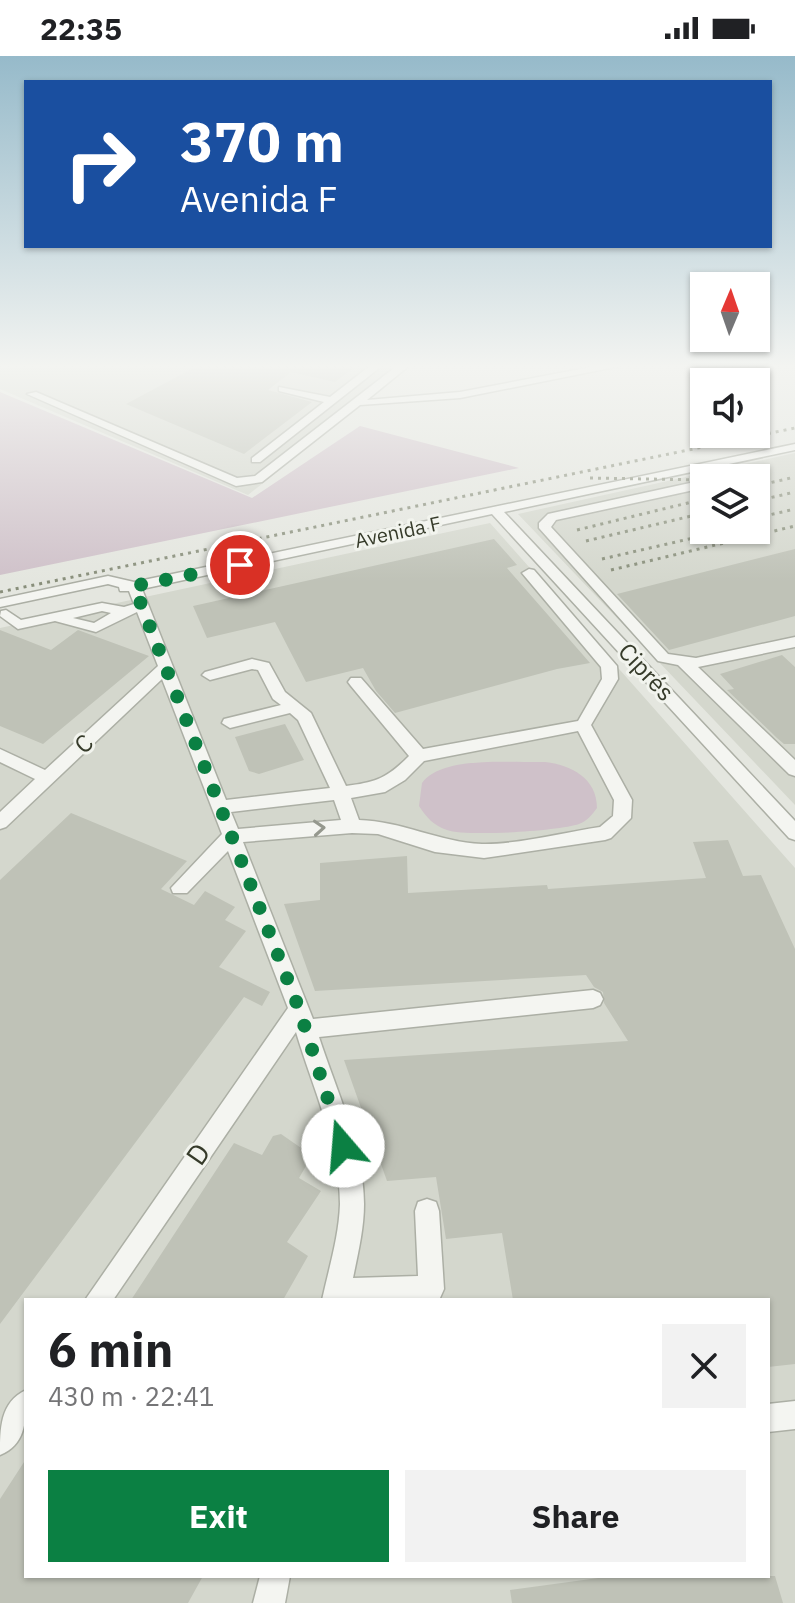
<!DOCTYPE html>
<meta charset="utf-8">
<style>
body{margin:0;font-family:"IBM Plex Sans",sans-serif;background:#f2f2f2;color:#202124;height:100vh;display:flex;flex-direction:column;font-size:30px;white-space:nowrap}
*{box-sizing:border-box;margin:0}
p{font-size:26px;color:#757577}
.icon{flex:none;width:44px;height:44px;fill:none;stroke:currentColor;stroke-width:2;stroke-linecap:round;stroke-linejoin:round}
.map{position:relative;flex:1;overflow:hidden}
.side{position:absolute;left:24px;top:1242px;width:746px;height:280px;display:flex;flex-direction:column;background:#fff;border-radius:0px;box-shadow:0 2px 6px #0004}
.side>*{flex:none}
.hud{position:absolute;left:24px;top:24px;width:748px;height:168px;border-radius:0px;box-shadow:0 2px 6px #0004;background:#1a4fa0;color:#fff;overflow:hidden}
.needle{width:52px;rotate:2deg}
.buttons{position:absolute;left:690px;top:216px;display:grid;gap:16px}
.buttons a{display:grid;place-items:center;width:80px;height:80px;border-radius:0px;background:#fff;box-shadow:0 2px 6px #0004;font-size:40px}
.pin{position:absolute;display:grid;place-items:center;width:68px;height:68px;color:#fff;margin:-34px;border:4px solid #fff;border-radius:50%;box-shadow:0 2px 8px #0007}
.me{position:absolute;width:88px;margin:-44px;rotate:342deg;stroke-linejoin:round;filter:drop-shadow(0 0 6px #0008)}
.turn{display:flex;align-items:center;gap:28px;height:168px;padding:0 24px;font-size:36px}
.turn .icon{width:104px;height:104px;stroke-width:2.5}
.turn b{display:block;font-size:56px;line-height:68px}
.round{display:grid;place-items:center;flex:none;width:84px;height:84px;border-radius:0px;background:#f2f2f2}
.headline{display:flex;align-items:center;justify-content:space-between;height:136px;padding:0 24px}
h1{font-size:48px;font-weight:700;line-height:60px}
.button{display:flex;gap:16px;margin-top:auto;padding:16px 24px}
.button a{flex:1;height:92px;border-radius:0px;background:#0b8043;color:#fff;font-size:32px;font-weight:700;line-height:92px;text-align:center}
.button a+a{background:#f2f2f2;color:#202124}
.status{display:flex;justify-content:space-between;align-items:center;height:56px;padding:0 40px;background:#fff;direction:ltr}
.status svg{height:22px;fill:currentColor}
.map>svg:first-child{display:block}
.built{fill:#d4d7cd;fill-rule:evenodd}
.green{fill:#cfc1c9}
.building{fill:#bfc2b7}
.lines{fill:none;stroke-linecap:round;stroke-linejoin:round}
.minor-casing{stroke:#acafa5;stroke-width:3}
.minor{fill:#f4f5f1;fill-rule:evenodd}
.rail{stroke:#888e7a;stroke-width:3;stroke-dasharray:3 5;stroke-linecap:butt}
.oneway{stroke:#95988e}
.route{stroke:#0b8043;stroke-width:14;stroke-dasharray:0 25.2}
.labels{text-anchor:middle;stroke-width:6;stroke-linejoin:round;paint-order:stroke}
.far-street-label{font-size:20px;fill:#363b2a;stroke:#f2f4ee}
.street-label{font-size:24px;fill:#363b2a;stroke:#f2f4ee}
.near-street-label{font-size:28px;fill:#363b2a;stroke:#f2f4ee}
</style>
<div class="status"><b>22:35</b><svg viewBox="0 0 49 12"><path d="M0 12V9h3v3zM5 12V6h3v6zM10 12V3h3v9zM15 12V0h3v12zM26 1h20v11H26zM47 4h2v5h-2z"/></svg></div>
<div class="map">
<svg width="795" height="1547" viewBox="0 0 795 1547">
<rect width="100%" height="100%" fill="#e4e6df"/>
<path class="built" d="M 6,309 L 411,309 L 248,439 L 0,333 L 0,312 Z
M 795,397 L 795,749 L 518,458 ZM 704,422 L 756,422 L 756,474 L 704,474 Z
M 490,467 L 795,812 L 795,1547 L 0,1547 L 0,572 ZM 26,1244 L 768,1244 L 768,1520 L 26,1520 Z"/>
<path class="green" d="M 0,336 L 252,442 L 360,370 L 519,412 L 0,519 Z
M 545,706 C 571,709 597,722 597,752 C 592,759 587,765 579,768 C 559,775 466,781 447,774 C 434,770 426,761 419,750 L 422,727 C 442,699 513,707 545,706 Z"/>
<path class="building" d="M 199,309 L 358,309 L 335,326 L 291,316 L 268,334 L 312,346 L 244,398 L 126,348 Z
M 494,483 L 517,509 L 507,512 L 590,607 L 557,613 L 395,657 L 376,635 L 363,612 L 306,626 L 275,566 L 207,582 L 193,550 Z
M 795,493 L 795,560 L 669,594 L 617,538 Z
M 0,574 L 51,594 L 78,574 L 149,600 L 43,688 L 0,670 Z
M 782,599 L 795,611 L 795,688 L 784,688 L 777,682 L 727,634 L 734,633 L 720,618 Z
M 285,668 L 304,704 L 259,718 L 249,715 L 235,681 Z
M 71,757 L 187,805 L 161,833 L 194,849 L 205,835 L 235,851 L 225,864 L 246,875 L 219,911 L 270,936 L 262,950 L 244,941 L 0,1268 L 0,824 Z
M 728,784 L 743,820 L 761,819 L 795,893 L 795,1308 L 768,1311 L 768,1244 L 513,1244 L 502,1177 L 446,1183 L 436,1121 L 387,1125 L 344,1004 L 628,985 L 604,947 L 603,936 L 594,931 L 586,919 L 315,935 L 284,848 L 320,844 L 320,807 L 407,800 L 408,837 L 547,829 L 548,833 L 706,822 L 693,786 Z
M 281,1078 L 304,1094 L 316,1093 L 299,1122 L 321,1135 L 287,1186 L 308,1200 L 283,1244 L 131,1244 L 234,1087 L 262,1099 L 273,1080 Z
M 26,1403 L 26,1520 L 203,1520 L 188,1547 L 0,1547 L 0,1443 Z
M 613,1520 L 775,1520 L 783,1547 L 512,1547 L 510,1534 Z"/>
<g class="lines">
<defs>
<path id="minor" d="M 371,309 L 383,309 L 260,406 L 252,406 L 252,402 L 324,346 L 279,335 L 279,331 L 330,341 Z
M 398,309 L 410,309 L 367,344 L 460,336 L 602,309 L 625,309 L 460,342 L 360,349 L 262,426 L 236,430 L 27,338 L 36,336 L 237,422 L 255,420 Z
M 795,388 L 795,394 L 504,456 L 795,765 L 795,784 L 789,782 L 492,458 L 142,533 L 226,744 L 330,732 L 298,664 L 290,657 L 230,672 L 222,667 L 224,663 L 281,649 L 273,643 L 258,614 L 252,613 L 210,624 L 202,619 L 205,616 L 252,603 L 269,607 L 285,636 L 311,657 L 346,730 C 377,726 387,722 409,700 L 351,630 L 348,626 L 351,622 L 361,622 L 423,693 L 578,665 L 602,623 L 601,611 L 522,517 L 529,513 L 534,514 L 617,610 L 618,623 L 591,669 L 632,744 L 631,762 L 611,782 L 605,784 L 484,802 L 435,796 L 378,778 L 352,777 L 243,786 L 313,963 L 593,934 L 600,937 L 603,943 L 600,949 L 593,952 L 319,981 C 336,1034 364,1092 364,1148 C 364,1173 358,1197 353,1222 L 418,1220 L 415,1155 L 418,1146 L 427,1143 L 436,1146 L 439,1155 L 444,1233 L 440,1242 L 322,1244 C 329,1212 339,1180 340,1148 C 340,1090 312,1030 296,976 L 113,1244 L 85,1244 L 288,952 L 228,795 L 187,837 L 173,837 L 171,832 L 222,778 L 162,623 L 6,771 L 0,773 L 0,756 L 35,723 L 0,706 L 0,693 L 45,714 L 158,610 L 137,556 L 96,576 L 55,565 L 18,573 L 0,560 L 1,555 L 6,554 L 21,564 L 102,547 L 124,551 L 134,548 L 129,535 L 120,535 L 119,531 L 108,528 L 0,551 L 0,543 L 108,520 L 134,526 ZM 102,555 L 111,557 L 94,567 L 73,562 ZM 578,675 L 614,744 L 613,760 L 600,771 C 567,776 514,789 482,788 C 439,786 401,765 359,764 L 351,742 L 385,736 L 405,724 L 424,705 ZM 334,744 L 341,764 L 238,773 L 231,756 Z
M 690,427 L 696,431 L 694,434 L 556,464 L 551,471 L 668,598 L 696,602 L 795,581 L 795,591 L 698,611 L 795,704 L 795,720 L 789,718 L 678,609 L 658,605 L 539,472 L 539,467 L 548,458 Z
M 26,1334 C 26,1360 28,1388 0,1399 C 0,1373 0,1346 26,1334 Z
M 795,1345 L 795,1373 L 768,1376 L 768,1348 Z
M 260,1520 L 290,1520 L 285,1547 L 253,1547 Z"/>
</defs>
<use href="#minor" class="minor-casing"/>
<use href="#minor" class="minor"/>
<path class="rail" d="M 590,422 L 704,424
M 756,430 L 795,421
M 756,445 L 795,436
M 756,462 L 795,453
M 577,474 L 704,443
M 586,485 L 704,457
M 602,503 L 715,477
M 611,514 L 795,470
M 0,536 L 795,372"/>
</g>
<defs><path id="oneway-chevron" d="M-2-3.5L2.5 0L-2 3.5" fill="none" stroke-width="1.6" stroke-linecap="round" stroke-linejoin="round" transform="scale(2)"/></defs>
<use class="oneway" href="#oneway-chevron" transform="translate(319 772) rotate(-4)"/>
<linearGradient id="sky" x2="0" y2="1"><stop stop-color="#96baca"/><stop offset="0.59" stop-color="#f3f4f1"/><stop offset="1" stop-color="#f3f4f1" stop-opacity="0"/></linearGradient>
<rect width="795" height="526" fill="url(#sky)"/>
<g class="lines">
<path class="route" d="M 240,509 L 134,530 L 299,953 L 343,1090"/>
</g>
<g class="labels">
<g class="far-street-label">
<text transform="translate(398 476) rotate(-12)" y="7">Avenida F</text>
</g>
<g class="street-label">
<text transform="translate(646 616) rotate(47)" y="8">Ciprés</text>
<text transform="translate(84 688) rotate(-43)" y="8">C</text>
</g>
<g class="near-street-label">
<text transform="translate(198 1098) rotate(-55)" y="10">D</text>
</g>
</g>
</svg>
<div class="buttons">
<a><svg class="needle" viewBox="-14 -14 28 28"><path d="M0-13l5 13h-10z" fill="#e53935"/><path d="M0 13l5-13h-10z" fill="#757577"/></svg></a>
<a><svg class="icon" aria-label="sound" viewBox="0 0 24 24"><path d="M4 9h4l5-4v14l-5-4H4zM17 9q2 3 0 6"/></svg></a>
<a><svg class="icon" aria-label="layers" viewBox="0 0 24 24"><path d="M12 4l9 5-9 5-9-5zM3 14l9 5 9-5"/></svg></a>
</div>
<div class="pin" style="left:240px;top:509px;background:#d93025"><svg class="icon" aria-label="arrive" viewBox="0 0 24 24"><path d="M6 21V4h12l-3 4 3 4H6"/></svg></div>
<svg class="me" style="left:343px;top:1090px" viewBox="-20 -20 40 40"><circle r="19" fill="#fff"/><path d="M0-13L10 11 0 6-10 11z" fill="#0b8043"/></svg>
<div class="hud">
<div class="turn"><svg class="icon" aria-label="right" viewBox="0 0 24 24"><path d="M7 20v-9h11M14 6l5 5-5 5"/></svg><div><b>370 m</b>Avenida F</div></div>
</div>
<section class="side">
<div class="headline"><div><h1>6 min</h1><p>430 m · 22:41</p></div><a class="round"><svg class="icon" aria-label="close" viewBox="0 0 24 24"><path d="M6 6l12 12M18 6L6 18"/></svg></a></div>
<div class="button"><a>Exit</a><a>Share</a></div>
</section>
</div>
